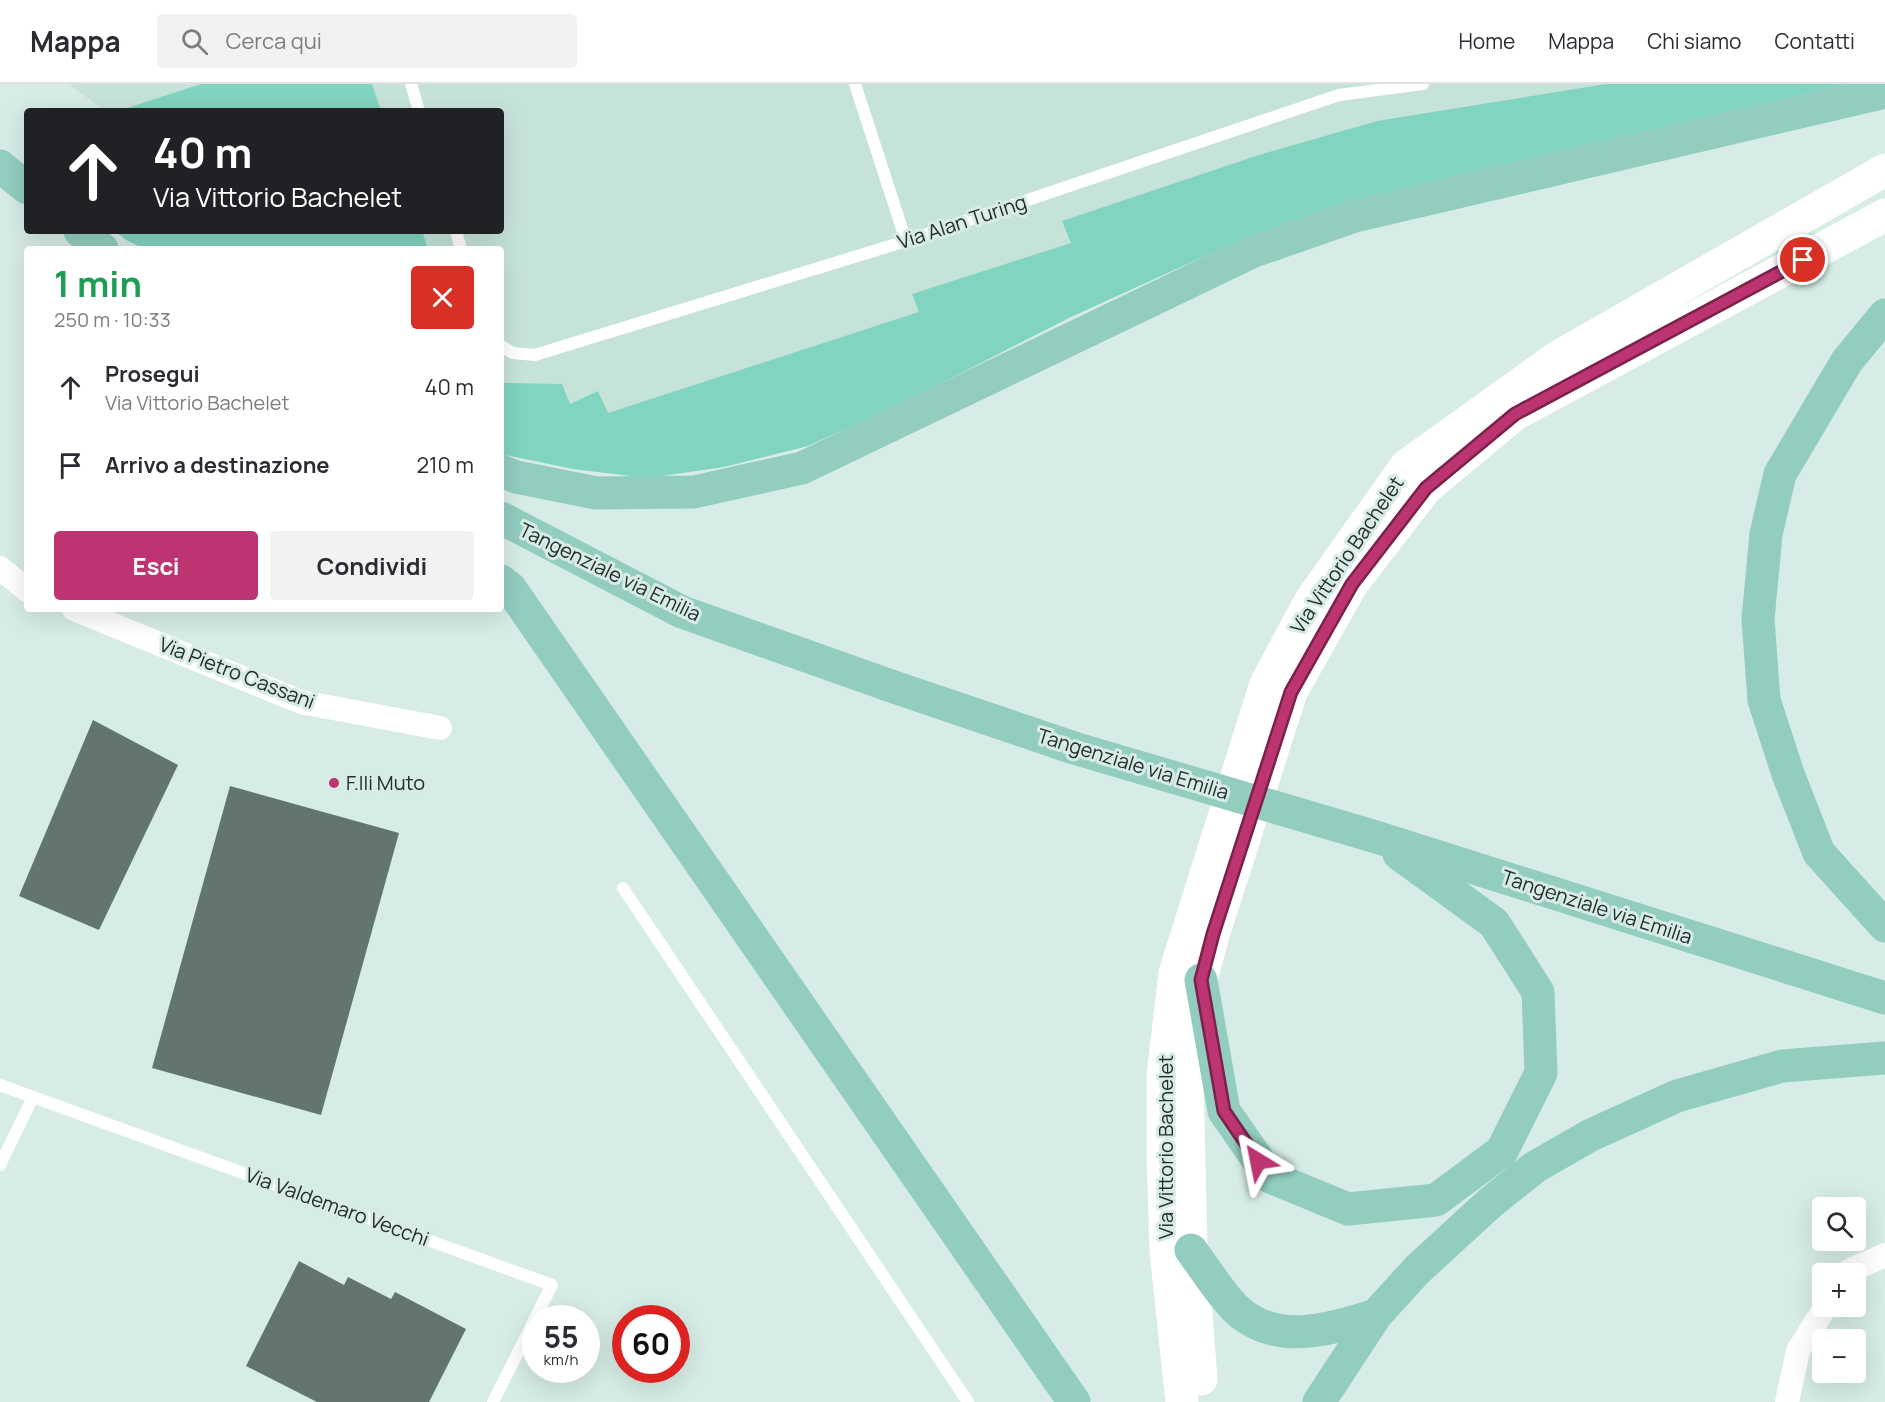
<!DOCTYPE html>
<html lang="it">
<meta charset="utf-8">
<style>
body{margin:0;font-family:Manrope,sans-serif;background:#f2f2f3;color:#2b2b33;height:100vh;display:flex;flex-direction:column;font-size:22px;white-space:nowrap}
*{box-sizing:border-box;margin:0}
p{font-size:20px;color:#7c7c81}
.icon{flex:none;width:33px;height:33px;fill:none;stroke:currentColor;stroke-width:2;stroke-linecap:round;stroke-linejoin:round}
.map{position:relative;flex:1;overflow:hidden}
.side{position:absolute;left:24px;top:162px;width:480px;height:366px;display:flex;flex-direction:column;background:#fff;border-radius:6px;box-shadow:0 6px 24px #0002}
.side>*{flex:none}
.banner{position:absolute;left:24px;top:24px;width:480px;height:126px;border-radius:6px;box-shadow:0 6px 24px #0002;background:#202124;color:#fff;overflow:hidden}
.fabs{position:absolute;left:1812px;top:1113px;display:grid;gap:12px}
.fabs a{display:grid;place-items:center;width:54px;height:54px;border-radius:6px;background:#fff;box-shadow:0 6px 24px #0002;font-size:30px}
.speed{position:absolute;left:522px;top:1221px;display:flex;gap:12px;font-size:30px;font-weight:700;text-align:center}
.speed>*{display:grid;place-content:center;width:78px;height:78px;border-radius:50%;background:#fff;box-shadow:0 6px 24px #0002;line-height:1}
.speed small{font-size:15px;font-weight:400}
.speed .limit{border:9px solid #d22;background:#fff;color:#111}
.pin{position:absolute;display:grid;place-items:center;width:51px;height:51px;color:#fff;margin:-26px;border:3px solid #fff;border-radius:50%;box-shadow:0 2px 6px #0007}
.me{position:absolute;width:66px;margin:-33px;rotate:325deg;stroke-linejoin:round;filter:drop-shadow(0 0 4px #0008)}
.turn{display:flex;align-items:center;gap:21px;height:126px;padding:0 30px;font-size:27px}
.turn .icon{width:78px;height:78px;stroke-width:2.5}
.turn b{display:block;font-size:42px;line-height:51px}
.round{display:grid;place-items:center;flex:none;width:63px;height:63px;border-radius:6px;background:#f2f2f3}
.overview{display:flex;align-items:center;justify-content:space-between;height:102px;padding:0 30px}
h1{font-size:36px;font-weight:700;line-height:45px;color:#1e9e55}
.cta{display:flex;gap:12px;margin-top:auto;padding:12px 30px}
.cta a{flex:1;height:69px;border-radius:6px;background:#bc3472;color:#fff;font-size:24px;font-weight:700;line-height:69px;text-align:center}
.cta a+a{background:#f2f2f3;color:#2b2b33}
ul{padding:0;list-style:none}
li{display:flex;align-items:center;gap:18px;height:78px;padding:0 30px}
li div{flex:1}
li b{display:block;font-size:22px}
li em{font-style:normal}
header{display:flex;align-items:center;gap:36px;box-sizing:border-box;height:84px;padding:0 30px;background:#fff;border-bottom:2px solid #e1e1e2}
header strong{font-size:28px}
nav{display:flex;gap:33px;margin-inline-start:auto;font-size:21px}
.search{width:420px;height:54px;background:#f2f2f3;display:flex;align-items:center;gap:15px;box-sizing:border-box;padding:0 21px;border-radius:6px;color:#7c7c81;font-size:22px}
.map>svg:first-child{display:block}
.built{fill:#c6e3da}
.green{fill:#81d4c0}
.building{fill:#637570}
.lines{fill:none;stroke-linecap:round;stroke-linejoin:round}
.lane{stroke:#fff;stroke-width:12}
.street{stroke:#fff;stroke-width:24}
.secondary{stroke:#fff;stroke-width:33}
.primary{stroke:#92cdc0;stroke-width:33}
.route-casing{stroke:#7a224a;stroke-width:15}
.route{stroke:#bc3472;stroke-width:10}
.poi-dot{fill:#bc3472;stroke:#d7ece6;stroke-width:2}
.labels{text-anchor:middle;stroke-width:6;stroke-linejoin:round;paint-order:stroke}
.street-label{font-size:20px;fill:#252d2b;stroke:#d7ece6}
.poi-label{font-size:20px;fill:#252d2b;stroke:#d7ece6;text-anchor:start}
</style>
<header>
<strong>Mappa</strong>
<div class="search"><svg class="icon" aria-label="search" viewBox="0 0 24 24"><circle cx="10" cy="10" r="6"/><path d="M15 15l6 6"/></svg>Cerca qui</div>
<nav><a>Home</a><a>Mappa</a><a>Chi siamo</a><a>Contatti</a></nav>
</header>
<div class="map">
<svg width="1885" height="1318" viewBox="0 0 1885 1318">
<rect width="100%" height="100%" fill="#d7ece6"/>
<path class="built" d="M 69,0 L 1609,0 L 1368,107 L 882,305 L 548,355 L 501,320 L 501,165 L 292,165 L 267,147 L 501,147 L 501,27 L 105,27 Z"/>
<path class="green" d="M 201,0 L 372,0 L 381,27 L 118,27 Z
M 1606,0 L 1847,0 L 1370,112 L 1229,161 L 1071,233 L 894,323 L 808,362 L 724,383 L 648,394 L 573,385 L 501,370 L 501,297 L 504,299 L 562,300 L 570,320 L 598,307 L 608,329 L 919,228 L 912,210 L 1071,159 L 1062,137 L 1262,70 L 1377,37 Z
M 115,147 L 422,147 L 428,165 L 145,165 L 126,156 Z"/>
<path class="building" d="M 93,636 L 178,681 L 99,846 L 19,812 Z
M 230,702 L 399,749 L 321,1031 L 152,984 Z
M 299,1177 L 344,1201 L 348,1193 L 391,1215 L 395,1208 L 466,1245 L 429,1318 L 317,1318 L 246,1282 Z"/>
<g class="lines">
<path class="lane" d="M 411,0 L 419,27
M 855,0 L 906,157
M 456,147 L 461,165
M 501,262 L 513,269 L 535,271 L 906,157 L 1339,11 L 1423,0
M 623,804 L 968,1318
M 0,1001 L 552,1201 L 493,1318
M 0,1081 L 33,1013"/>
<path class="street" d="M 0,484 L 27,506
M 74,525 L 301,618 L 440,644
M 1847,1190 L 1849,1187 L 1885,1171
M 1787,1318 L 1798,1267 L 1826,1222"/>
<path class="secondary" d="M 1201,1295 L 1191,1166 L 1187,997 L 1201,896 L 1213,851 L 1291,608 L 1352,500 L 1426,404 L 1515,330 L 1885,131
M 1182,1318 L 1166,1167 L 1163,1069 L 1163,992 L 1175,889 L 1266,600 L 1311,516 L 1406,382 L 1558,273 L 1885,86"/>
<path class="primary" d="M 0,82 L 27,104
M 80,147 L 102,165
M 1885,231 L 1847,277 L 1780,390 L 1766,450 L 1758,535 L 1764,616 L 1788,690 L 1819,769 L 1885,842
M 501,387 L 516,393 L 596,409 L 694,408 L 802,384 L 1254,167 L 1355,132 L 1885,8
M 501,434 L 682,528 L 894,603 L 1074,664 L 1376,753 L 1885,914
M 501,497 L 510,504 L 1074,1318
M 1201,896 L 1224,1027 L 1270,1093 L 1348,1125 L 1436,1116 L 1502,1067 L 1541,989 L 1538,908 L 1494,839 L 1399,770
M 1191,1166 C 1204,1183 1221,1211 1236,1225 C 1276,1263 1330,1245 1376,1231
M 1319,1318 L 1376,1231 L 1417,1186 L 1490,1119 L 1535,1083 L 1591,1051 L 1677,1012 L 1782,982 L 1885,974"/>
</g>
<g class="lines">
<defs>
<path id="route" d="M 1258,1077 L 1224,1027 L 1201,896 L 1213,850 L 1291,608 L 1352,500 L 1426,404 L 1515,330 L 1803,176"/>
</defs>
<use href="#route" class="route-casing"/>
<use href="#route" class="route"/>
</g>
<circle class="poi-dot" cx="334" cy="699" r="6"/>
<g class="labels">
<g class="street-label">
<text transform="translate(962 138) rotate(-18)" y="7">Via Alan Turing</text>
<text transform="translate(1347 471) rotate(-56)" y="7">Via Vittorio Bachelet</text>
<text transform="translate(610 488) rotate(26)" y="7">Tangenziale via Emilia</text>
<text transform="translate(237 589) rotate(21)" y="7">Via Pietro Cassani</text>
<text transform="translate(1133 680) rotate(17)" y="7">Tangenziale via Emilia</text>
<text transform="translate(1597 823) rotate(18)" y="7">Tangenziale via Emilia</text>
<text transform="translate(1166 1063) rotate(-90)" y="7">Via Vittorio Bachelet</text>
<text transform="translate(337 1123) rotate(20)" y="7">Via Valdemaro Vecchi</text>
</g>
<g class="poi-label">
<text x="346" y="706">F.lli Muto</text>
</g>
</g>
</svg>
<div class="fabs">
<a><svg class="icon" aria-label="search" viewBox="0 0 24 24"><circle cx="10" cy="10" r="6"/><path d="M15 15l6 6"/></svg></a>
<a>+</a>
<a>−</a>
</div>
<div class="speed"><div>55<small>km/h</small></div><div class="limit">60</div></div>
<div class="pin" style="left:1803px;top:176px;background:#d93025"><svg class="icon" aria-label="arrive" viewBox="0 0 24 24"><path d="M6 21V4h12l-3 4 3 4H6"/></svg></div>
<svg class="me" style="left:1258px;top:1077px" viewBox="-20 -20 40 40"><path d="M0-17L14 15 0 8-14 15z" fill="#bc3472" stroke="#fff" stroke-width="4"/></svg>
<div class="banner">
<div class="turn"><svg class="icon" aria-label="ahead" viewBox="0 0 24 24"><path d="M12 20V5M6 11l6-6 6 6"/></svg><div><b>40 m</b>Via Vittorio Bachelet</div></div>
</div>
<section class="side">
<div class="overview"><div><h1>1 min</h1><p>250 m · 10:33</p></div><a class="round" style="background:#d93025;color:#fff"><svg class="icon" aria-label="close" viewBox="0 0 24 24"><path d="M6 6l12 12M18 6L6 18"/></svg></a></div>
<ul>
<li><svg class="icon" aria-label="ahead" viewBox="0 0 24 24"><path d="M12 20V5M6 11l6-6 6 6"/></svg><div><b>Prosegui</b><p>Via Vittorio Bachelet</p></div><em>40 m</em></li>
<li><svg class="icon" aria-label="arrive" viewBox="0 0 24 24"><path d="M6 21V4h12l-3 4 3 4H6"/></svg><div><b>Arrivo a destinazione</b></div><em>210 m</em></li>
</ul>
<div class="cta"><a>Esci</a><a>Condividi</a></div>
</section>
</div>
